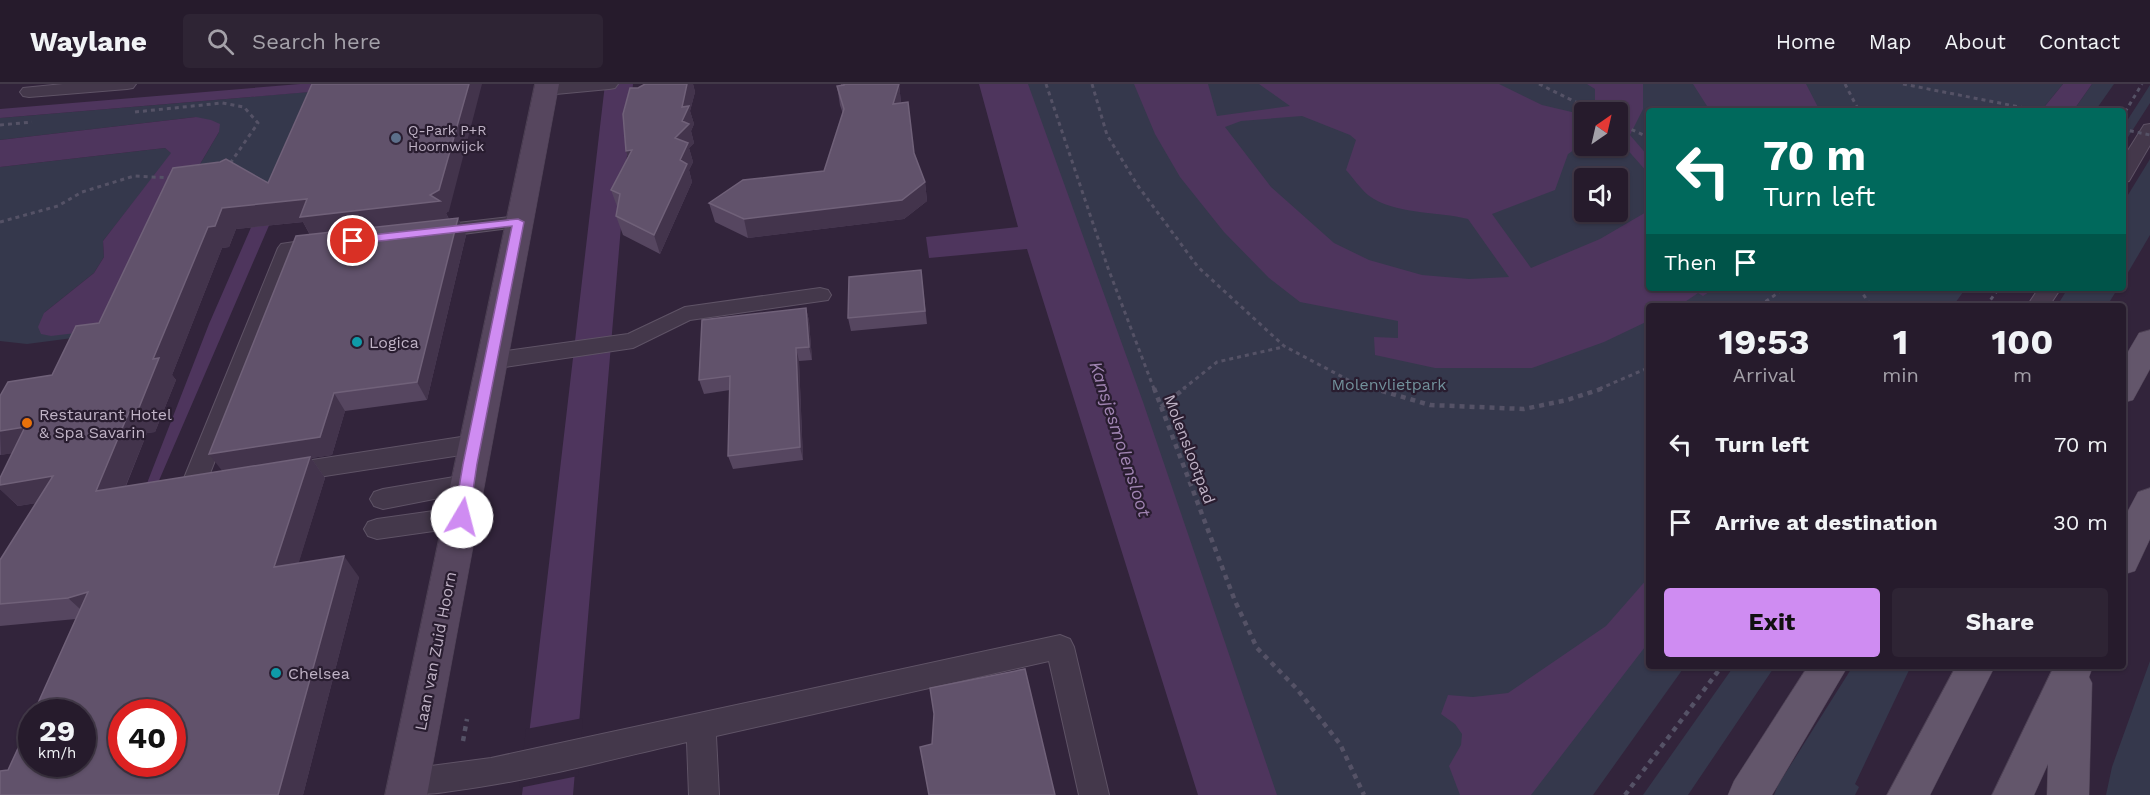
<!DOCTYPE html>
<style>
body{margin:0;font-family:"Work Sans",sans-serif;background:#2e2434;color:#f1f3f6;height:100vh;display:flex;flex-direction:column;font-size:22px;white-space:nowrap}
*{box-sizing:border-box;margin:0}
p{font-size:20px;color:#a4a1a9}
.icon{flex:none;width:33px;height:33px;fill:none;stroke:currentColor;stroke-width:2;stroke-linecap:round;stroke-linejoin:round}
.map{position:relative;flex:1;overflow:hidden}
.panel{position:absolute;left:1646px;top:219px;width:480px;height:366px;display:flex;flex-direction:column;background:#261b2c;border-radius:6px;box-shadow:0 2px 4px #0004,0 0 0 2px #423948}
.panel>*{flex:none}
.banner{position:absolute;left:1646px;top:24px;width:480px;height:183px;border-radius:6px;box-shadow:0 2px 4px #0004,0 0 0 2px #423948;background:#00695c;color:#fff;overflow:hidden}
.needle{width:39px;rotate:34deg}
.buttons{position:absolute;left:1574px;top:18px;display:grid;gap:12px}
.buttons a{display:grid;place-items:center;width:54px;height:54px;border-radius:6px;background:#261b2c;box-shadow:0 2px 4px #0004,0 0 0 2px #423948;font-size:30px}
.speed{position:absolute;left:18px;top:615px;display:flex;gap:12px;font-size:30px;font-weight:700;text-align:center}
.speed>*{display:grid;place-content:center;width:78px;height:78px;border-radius:50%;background:#261b2c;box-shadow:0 2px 4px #0004,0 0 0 2px #423948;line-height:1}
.speed small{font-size:15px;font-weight:400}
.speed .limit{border:9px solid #d22;background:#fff;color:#111}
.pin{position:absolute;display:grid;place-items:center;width:51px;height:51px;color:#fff;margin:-26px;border:3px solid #fff;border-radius:50%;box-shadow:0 2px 6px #0007}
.me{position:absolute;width:66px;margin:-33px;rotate:8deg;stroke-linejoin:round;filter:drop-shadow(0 0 4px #0008)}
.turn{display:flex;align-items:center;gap:21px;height:126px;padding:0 18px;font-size:27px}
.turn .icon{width:78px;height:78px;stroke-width:2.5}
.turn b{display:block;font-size:42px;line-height:51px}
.then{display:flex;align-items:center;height:57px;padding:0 18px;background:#0003;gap:12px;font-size:22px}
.eta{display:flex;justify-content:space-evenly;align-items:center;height:102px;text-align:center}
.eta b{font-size:36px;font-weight:700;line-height:42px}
.button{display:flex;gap:12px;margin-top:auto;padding:12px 18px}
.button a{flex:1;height:69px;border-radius:6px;background:#cf8cf2;color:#111;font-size:24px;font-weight:700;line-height:69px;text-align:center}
.button a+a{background:#2e2434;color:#f1f3f6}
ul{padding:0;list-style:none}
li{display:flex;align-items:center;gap:18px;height:78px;padding:0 18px}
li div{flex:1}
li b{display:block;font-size:22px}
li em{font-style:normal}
header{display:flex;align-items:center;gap:36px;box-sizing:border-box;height:84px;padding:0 30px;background:#261b2c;border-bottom:2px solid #423948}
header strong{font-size:28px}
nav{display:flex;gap:33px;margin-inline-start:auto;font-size:21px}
.search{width:420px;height:54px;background:#2e2434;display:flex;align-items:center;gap:15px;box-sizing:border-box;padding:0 21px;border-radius:6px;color:#a4a1a9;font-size:22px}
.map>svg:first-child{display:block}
.green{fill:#35384c;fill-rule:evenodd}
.water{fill:#4e355d;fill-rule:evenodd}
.pier{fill:#32243b}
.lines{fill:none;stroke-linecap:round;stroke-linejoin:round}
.lane-casing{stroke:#5f5366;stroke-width:2}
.secondary-casing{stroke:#4d4154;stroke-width:1}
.primary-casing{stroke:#4d4154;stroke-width:1}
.path-far1{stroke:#555266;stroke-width:3;stroke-dasharray:4 4;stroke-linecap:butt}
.path{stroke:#555266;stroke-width:4.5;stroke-dasharray:5 5;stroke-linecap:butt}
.lane{fill:#44384b;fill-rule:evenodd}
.secondary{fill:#56465e;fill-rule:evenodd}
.primary{fill:#63566b;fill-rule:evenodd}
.path-bridge{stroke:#555266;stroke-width:3;stroke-dasharray:4 4;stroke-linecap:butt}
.wall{fill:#564660;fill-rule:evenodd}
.shaded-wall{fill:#43344c}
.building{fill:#61526b;stroke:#706179;stroke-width:1.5;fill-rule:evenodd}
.route{fill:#cf8cf2;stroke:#875b9d;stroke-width:1.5}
.service-dot{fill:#5c6f8a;stroke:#291d30;stroke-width:2}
.culture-dot{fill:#0f9aa8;stroke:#291d30;stroke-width:2}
.food-dot{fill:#e8710a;stroke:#291d30;stroke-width:2}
.labels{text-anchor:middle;stroke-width:4.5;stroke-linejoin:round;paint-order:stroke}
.far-poi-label{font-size:14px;fill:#c0b3c6;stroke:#291d30;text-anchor:start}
.poi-label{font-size:16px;fill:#c0b3c6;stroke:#291d30;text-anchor:start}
.park-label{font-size:16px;fill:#72919b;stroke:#291d30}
.street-label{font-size:16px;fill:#c0b3c6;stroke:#291d30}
.water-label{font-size:18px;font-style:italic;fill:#a084b2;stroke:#291d30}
</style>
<header>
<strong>Waylane</strong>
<div class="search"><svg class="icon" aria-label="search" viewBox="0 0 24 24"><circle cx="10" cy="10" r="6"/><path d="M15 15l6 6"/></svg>Search here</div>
<nav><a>Home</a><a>Map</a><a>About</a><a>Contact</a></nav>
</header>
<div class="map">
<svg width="2150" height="711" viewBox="0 0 2150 711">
<rect width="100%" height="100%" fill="#32243b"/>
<path class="green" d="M 1019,0 L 2063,0 L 2041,27 L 1648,27 L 1648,204 L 1966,204 L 1953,222 L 1648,222 L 1648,582 L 1685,582 L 1593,711 L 1251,711 ZM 1584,28 L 1617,28 L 1617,62 L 1584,62 ZM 1584,94 L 1617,94 L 1617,128 L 1584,128 Z
M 2092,0 L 2114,0 L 2095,27 L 2073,27 Z
M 2150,1 L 2150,19 L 2123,61 L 2123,43 Z
M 308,8 L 252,135 L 166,148 L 111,249 L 27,260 L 0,257 L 0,83 L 147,66 L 165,64 L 172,69 L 103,157 L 104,173 L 94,189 L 44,229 L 151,163 L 219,48 L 196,33 L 0,56 L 0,34 Z
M 2150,75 L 2150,151 L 2123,197 L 2123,119 Z
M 2068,204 L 2118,204 L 2107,222 L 2057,222 Z
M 2150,577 L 2150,711 L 2106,711 L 2112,683 Z
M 1734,582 L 1775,582 L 1688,711 L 1643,711 Z
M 1853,582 L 1911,582 L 1855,700 L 1859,703 L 1855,711 L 1774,711 L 1778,701 Z"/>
<path class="water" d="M 300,0 L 330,0 L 145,429 L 93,538 L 209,240 L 310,8 L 0,34 L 0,25 Z
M 605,0 L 633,0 L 573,711 L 522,711 Z
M 979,0 L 1028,0 L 1143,318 L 1277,711 L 1198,711 L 1027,165 L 929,174 L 926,153 L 1018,143 Z
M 1134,0 L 1208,0 L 1217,32 L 1290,22 L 1259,0 L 1499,0 L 1542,21 L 1576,29 L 1595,18 L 1595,5 L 1587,0 L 1643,0 L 1643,25 L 1630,51 L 1648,72 L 1648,89 L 1617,54 L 1617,28 L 1584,28 L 1584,59 L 1568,70 L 1555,106 L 1492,130 L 1531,184 L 1600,155 L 1648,127 L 1648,204 L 1705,204 L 1709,208 L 1703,212 L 1698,209 L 1679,222 L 1648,222 L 1648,237 L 1604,258 L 1532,284 L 1435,284 L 1375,271 L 1374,253 L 1398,254 L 1398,237 L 1300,218 L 1269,194 L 1224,148 L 1180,93 L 1155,50 ZM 1302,32 L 1350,51 L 1356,56 L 1346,86 C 1353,94 1360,104 1368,111 C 1394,131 1438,127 1468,135 L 1509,193 L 1469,195 L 1422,191 L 1369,176 L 1334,159 L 1271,103 L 1225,43 L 1241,37 Z
M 1693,0 L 1806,0 L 1820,27 L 1707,27 L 1707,22 Z
M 2063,0 L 2092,0 L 2073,27 L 2041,27 Z
M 196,33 L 211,36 L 220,40 L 219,48 L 151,163 L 109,245 L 51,252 L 41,250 L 38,243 L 44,229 L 94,189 L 104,173 L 103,157 L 171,69 L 165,64 L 147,66 L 0,83 L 0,56 Z
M 1648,494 L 1648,559 L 1531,711 L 1460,711 L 1449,682 L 1461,661 L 1462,650 L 1455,640 L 1441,630 L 1448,611 L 1473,613 L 1508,609 L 1606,542 Z"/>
<path class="pier" d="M 583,634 L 578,692 L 519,704 L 526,645 Z"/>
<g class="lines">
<defs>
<path id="lane" d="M 63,0 L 136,0 L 133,4 L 127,5 L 29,13 L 23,12 L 20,8 L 23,4 Z
M 618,0 L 615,4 L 609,5 L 545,11 L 539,10 L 536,6 L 539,2 L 553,0 Z
M 2150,40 L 2150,61 L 2129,97 L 2122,99 L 2122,76 L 2144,41 Z
M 518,132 L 525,134 L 528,138 L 525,142 L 431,154 L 424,152 L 421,148 L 424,144 L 431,142 Z
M 321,154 L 328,156 L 331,160 L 328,164 L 296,169 L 209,392 L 220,394 L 223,401 L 220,408 C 208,412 196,415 183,411 L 180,404 L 278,164 L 281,160 Z
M 820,204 L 828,206 L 831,211 L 828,216 L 690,236 L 633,264 L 491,285 L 483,282 L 480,277 L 483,272 L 491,269 L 628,250 L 685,223 Z
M 2039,204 L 2061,204 L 2049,222 L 2027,222 Z
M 474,351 L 483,354 L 486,360 L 483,366 L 474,369 L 286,398 L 277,396 L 274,389 L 277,382 L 286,380 Z
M 466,391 L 475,393 L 478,400 L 475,407 L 383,425 L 374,422 L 370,415 L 374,408 L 383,405 Z
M 462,423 L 471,426 L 475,433 L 471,440 L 462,443 L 377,455 L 368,452 L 364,445 L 368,438 L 377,435 Z
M 1060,551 L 1070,555 L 1074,563 L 1109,711 L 1079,711 L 1049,577 L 716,652 L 719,711 L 689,711 L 687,658 C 609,676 531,697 452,707 C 435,710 413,711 397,709 L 393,699 L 397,689 L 408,685 L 491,674 Z"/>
<path id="secondary" d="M 535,0 L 559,0 L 427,711 L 385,711 Z"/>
<path id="primary" d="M 2150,246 L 2150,285 L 2133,316 L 2122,319 L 2122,278 L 2139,249 Z
M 2150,404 L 2150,455 L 2135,487 L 2122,491 L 2122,438 L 2138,408 Z
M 1808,582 L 1848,582 L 1772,711 L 1728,711 L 1734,697 Z
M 1956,582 L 1995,582 L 1930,711 L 1887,711 Z
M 2054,582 L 2093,582 L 2089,593 L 2092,599 L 2089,711 L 2047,711 L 2048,680 L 2034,711 L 1992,711 Z"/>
</defs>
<use href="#lane" class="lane-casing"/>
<use href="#secondary" class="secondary-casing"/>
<use href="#primary" class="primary-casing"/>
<path class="path-far1" d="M 1046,0 L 1108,184 L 1154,305
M 1092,0 L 1107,51 L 1138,102 L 1198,183 L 1284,262 L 1352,298 L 1377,305
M 1539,0 L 1596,28
M 1845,0 L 1859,27
M 1903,0 L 2040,27
M 135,28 L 222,19 L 244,23 L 258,39 L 229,81
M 2125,28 L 2142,0
M 1617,39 L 1648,53
M 0,41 L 32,38
M 0,138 L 58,122 L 82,108 L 134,92 L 172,94
M 1859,204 L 1871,222
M 1759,222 L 1785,204
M 1986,222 L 1999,204
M 1183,305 L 1217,278 L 1283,263
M 1599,305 L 1648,284"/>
<path class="path" d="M 1154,304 L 1235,517 L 1257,564 L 1297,605 L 1340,660 L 1364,711
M 1372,304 L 1430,321 L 1524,325 L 1567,316 L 1604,304
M 1161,323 L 1185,304
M 463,657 L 467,635
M 1625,711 L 1722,582"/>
<use href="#lane" class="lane"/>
<use href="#secondary" class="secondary"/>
<use href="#primary" class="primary"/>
<path class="path-bridge" d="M 2122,45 L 2150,51"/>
</g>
<path class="wall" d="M 645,0 L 693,0 L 695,8 L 690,27 L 694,40 L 691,47 L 694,59 L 689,64 L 693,78 L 689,86 L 692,98 L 660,170 L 623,151 L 616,132 L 618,125 L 611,106 L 628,73 L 626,67 L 638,4 Z
M 841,0 L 899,0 L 901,19 L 914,69 L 925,98 L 927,117 L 904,135 L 748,154 L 715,138 L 709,119 L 824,87 L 843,30 L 840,21 L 837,2 L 841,1 Z
M 268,99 L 449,127 L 446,129 L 449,135 L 458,134 L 466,151 L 427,316 L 345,327 L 332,371 L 311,374 L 325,394 L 298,480 L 359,493 L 303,711 L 0,711 L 8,686 L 76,535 L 0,542 L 0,476 L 36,419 L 18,422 L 0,405 L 0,394 L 12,369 L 0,371 L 0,312 L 52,291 L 99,239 ZM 303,138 L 310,151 L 223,387 L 126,402 L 147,349 L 155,348 L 176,296 L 172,291 L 222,164 L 229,163 L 236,145 Z
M 921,186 L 927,240 L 851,247 L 848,234 Z
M 806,224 L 809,237 L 812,276 L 799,277 L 803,376 L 733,385 L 728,372 L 730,306 L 704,310 L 699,296 Z"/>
<path class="shaded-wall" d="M 469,0 L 482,0 L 449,127 L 446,129 L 450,138 L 312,154 L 303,138 L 236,145 L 229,163 L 222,164 L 172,291 L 176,296 L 155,348 L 147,349 L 115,428 L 96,407 L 129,328 L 153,275 L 208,143 L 222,124 L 307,115 L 430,111 Z
M 687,0 L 693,0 L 695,8 L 690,27 L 694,40 L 691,47 L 694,59 L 689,64 L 693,78 L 689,86 L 692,98 L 660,170 L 654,151 L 675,54 L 682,37 L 682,23 Z
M 899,0 L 901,19 L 893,20 Z
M 632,66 L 632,85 L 626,67 Z
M 925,98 L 927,117 L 904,135 L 748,154 L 744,135 Z
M 458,134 L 466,151 L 427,316 L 417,298 Z
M 806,224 L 809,237 L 812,276 L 809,263 Z
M 796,264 L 799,277 L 803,376 L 800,363 Z
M 334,309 L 345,327 L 332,371 L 311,374 L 325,394 L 291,504 L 274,483 L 223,388 L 209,370 Z
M 25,343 L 45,364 L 1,371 L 0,347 Z
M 53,392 L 74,413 L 18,422 L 0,405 L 0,401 Z
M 344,472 L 359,493 L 303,711 L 278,711 Z
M 88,508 L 90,534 L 68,514 Z"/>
<path class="building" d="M 312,0 L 469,0 L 439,106 L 430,111 L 440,117 L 300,133 L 307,115 L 222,124 L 215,142 L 208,143 L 153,275 L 159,274 L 138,326 L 129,328 L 96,407 L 310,373 L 274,483 L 344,472 L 278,711 L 0,711 L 0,687 L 8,686 L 32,634 L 32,680 L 82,680 L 82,628 L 34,628 L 88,508 L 68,514 L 0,520 L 0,476 L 53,392 L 0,401 L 0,394 L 25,343 L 0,347 L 0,312 L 8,298 L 52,291 L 76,242 L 99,239 L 173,84 L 220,78 L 226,75 L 268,99 ZM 122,628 L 172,628 L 172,680 L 122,680 Z
M 645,0 L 687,0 L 682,23 L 689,22 L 682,37 L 689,40 L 675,54 L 688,59 L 680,76 L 687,80 L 654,151 L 616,132 L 620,110 L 611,106 L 632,66 L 626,67 L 623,30 L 630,4 L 638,4 Z
M 844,0 L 899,0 L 893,20 L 908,18 L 914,69 L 925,98 L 902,116 L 744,135 L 709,119 L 743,96 L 824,87 L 844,25 L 837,2 L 844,1 Z
M 458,134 L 417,298 L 334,309 L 320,353 L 209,370 L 296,152 Z
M 921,186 L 925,227 L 848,234 L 849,193 Z
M 806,224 L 809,263 L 796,264 L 800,363 L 728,372 L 730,292 L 699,296 L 702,236 Z
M 1025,585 L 1055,711 L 929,711 L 920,663 L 932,660 L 934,630 L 930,604 Z"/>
<path class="route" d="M 518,135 L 524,138 L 477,380 L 469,433 L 467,437 L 457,437 L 454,433 L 463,380 L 512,142 L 353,160 L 347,157 L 353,153 Z"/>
<circle class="service-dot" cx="396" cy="54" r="6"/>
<g class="culture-dot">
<circle cx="357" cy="258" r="6"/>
<circle cx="276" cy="589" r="6"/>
</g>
<circle class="food-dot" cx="27" cy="339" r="6"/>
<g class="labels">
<g class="far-poi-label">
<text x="408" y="51">Q-Park P+R<tspan x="408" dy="16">Hoornwijck</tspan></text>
</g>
<g class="poi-label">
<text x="369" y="264">Logica</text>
<text x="39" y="336">Restaurant Hotel<tspan x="39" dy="18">&amp; Spa Savarin</tspan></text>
<text x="288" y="595">Chelsea</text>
</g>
<g class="park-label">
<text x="1389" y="306">Molenvlietpark</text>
</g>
<g class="street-label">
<text transform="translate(1190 365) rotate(69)" y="6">Molenslootpad</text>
<text transform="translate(435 567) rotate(-79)" y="6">Laan van Zuid Hoorn</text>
</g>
<g class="water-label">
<text transform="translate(1120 355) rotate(72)" y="6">Kansjesmolensloot</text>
</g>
</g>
</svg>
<div class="buttons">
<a><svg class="needle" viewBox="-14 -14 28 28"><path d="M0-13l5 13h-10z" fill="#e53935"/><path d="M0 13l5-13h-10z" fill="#a4a1a9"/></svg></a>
<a><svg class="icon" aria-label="sound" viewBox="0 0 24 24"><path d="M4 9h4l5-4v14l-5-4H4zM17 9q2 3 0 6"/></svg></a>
</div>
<div class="speed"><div>29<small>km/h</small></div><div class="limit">40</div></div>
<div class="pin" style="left:353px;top:157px;background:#d93025"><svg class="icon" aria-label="arrive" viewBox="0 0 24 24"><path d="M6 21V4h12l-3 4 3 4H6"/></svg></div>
<svg class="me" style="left:462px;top:433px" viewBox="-20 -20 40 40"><circle r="19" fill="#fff"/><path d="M0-13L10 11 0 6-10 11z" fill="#cf8cf2"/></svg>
<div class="banner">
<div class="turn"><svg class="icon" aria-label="left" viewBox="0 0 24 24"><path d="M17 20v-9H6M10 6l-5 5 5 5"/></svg><div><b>70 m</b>Turn left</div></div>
<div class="then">Then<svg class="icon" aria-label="arrive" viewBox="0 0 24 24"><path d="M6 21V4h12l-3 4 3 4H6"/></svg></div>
</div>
<section class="panel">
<div class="eta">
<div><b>19:53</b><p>Arrival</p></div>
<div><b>1</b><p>min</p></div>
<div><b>100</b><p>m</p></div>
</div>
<ul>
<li><svg class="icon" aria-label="left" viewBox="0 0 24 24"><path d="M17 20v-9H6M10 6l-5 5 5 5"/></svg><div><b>Turn left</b></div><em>70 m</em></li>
<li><svg class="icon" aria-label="arrive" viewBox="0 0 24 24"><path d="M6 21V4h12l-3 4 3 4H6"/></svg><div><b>Arrive at destination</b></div><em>30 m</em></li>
</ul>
<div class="button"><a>Exit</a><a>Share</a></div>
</section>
</div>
